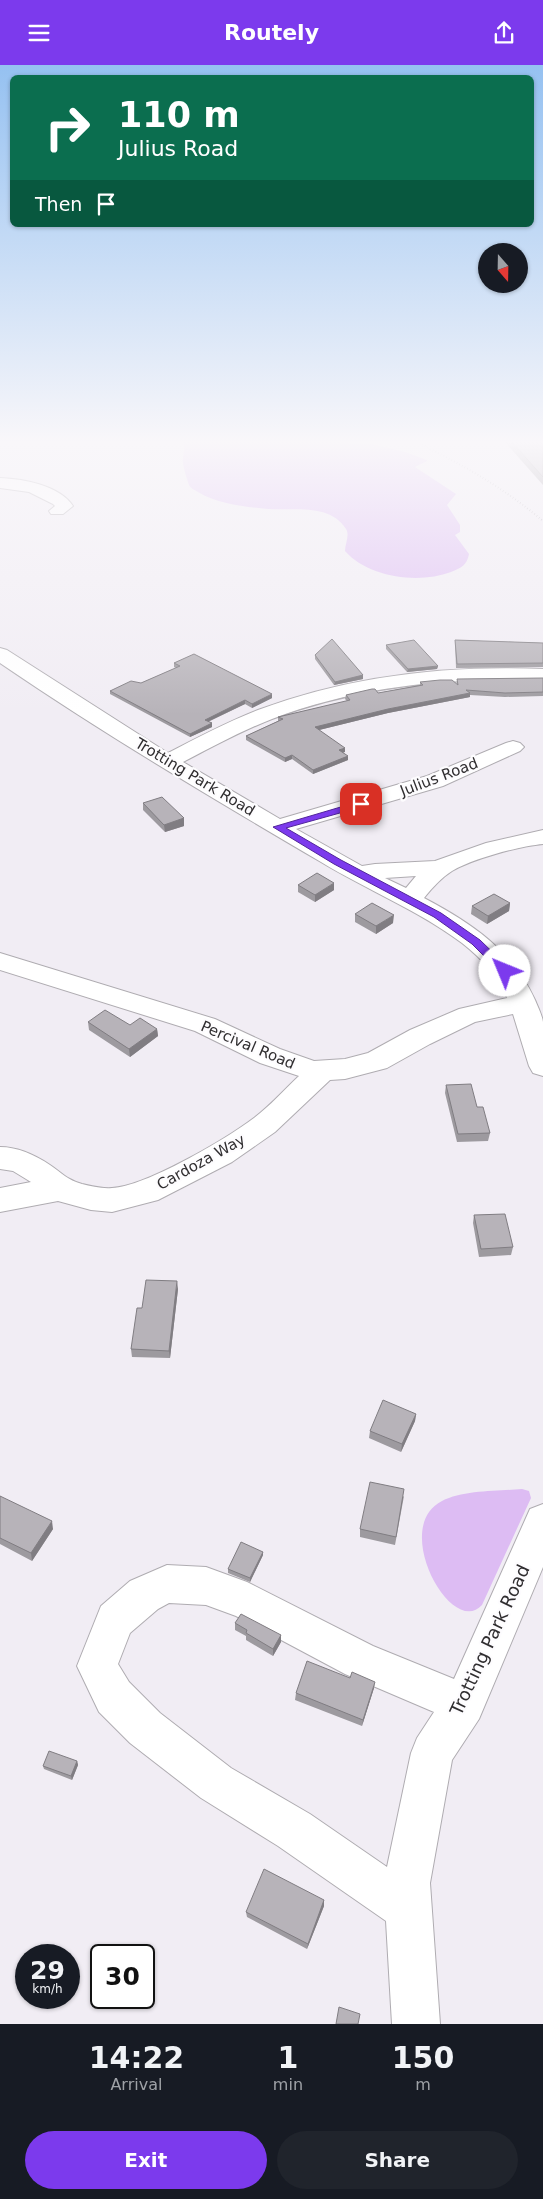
<!DOCTYPE html>
<style>
body{margin:0;font-family:"DejaVu Sans",sans-serif;background:#20242c;color:#f1f3f6;height:100vh;display:flex;flex-direction:column;font-size:19px;white-space:nowrap}
*{box-sizing:border-box;margin:0}
p{font-size:16px;color:#9ea1a6}
.icon{flex:none;width:28px;height:28px;fill:none;stroke:currentColor;stroke-width:2;stroke-linecap:round;stroke-linejoin:round}
.map{position:relative;height:1959px;overflow:hidden}
.sheet{display:flex;flex-direction:column;background:#171b24;flex:1}
.sheet>*{flex:none}
.banner{position:absolute;left:10px;top:10px;width:524px;height:152px;border-radius:8px;box-shadow:0 1px 4px #0004;background:#0b6e4f;color:#fff;overflow:hidden}
.needle{width:32px;rotate:160deg}
.tools{position:absolute;left:478px;top:178px;display:grid;gap:10px}
.tools a{display:grid;place-items:center;width:50px;height:50px;border-radius:50%;background:#171b24;box-shadow:0 1px 4px #0004;font-size:25px}
.speed{position:absolute;left:15px;top:1879px;display:flex;gap:10px;font-size:25px;font-weight:700;text-align:center}
.speed>*{display:grid;place-content:center;width:65px;height:65px;border-radius:50%;background:#171b24;box-shadow:0 1px 4px #0004;line-height:1}
.speed small{font-size:12px;font-weight:400}
.speed .limit{border:2px solid #111;border-radius:8px;background:#fff;color:#111}
.pin{position:absolute;display:grid;place-items:center;width:42px;height:42px;color:#fff;margin:-21px;border-radius:10px;box-shadow:0 2px 8px #0006}
.me{position:absolute;width:55px;margin:-28px;rotate:315deg;stroke-linejoin:round;filter:drop-shadow(0 0 4px #0008)}
.turn{display:flex;align-items:center;gap:18px;height:105px;padding:0 25px;font-size:22px}
.turn .icon{width:65px;height:65px;stroke-width:2.5}
.turn b{display:block;font-size:35px;line-height:42px}
.then{display:flex;align-items:center;height:48px;padding:0 25px;background:#0003;gap:10px;font-size:19px}
.eta{display:flex;justify-content:space-evenly;align-items:center;height:85px;text-align:center}
.eta b{font-size:30px;font-weight:800;line-height:35px}
.primary-button{display:flex;gap:10px;margin-top:auto;padding:10px 25px}
.primary-button a{flex:1;height:58px;border-radius:30px;background:#7c3aed;color:#fff;font-size:20px;font-weight:800;line-height:58px;text-align:center}
.primary-button a+a{background:#20242c;color:#f1f3f6}
header{display:flex;justify-content:space-between;align-items:center;height:65px;padding:0 25px;background:#7c3aed;color:#fff;font-size:22px;font-weight:800}
.map>svg:first-child{display:block}
.green{fill:#ddbcf3}
.lines{fill:none;stroke-linecap:round;stroke-linejoin:round}
.minor-casing{stroke:#afacb1;stroke-width:2}
.path{stroke:#a4a1a6;stroke-width:2;stroke-dasharray:0.5 2.5;stroke-linecap:butt}
.minor{fill:#fff;fill-rule:evenodd}
.wall{fill:#9d9a9f}
.shaded-wall{fill:#807d82}
.building{fill:#b7b3b9;stroke:#807d82}
.route{fill:#7c3aed;stroke:#51269a}
.labels{text-anchor:middle;stroke-width:4.5;stroke-linejoin:round;paint-order:stroke}
.street-label{font-size:15px;fill:#302e30;stroke:#fdfcfe}
.near-street-label{font-size:18px;fill:#302e30;stroke:#fdfcfe}
</style>
<header><svg class="icon" aria-label="menu" viewBox="0 0 24 24"><path d="M4 6h16M4 12h16M4 18h16"/></svg>Routely<svg class="icon" aria-label="share" viewBox="0 0 24 24"><path d="M12 15V3M7 8l5-5 5 5M5 13v7h14v-7"/></svg></header>
<div class="map">
<svg width="543" height="1959" viewBox="0 0 543 1959">
<rect width="100%" height="100%" fill="#f1edf4"/>
<path class="green" d="M 183,376 L 321,376 L 376,380 L 405,387 L 427,395 L 427,396 L 415,402 L 456,429 L 447,440 L 460,460 L 460,467 L 455,470 L 469,489 C 467,500 461,503 451,507 C 419,519 369,513 345,486 C 345,479 350,470 346,464 C 330,438 293,446 268,444 C 246,442 217,439 198,427 C 195,425 190,423 189,420 C 187,414 184,405 183,398 C 182,390 186,385 183,376 Z
M 522,1424 L 529,1426 L 531,1433 L 482,1540 C 452,1574 390,1462 442,1436 C 463,1425 498,1426 522,1424 Z"/>
<g class="lines">
<defs>
<path id="minor" d="M 0,413 C 23,414 59,420 73,441 L 63,449 L 51,449 L 49,446 L 55,441 L 53,439 L 29,427 L 0,423 Z
M 0,583 L 7,585 L 168,688 C 197,673 227,657 258,645 C 349,611 446,600 543,604 L 543,616 C 451,612 359,621 272,654 C 241,666 212,682 183,697 L 280,754 L 427,711 L 506,678 L 513,676 L 520,678 L 524,682 L 520,686 L 443,721 L 296,764 L 362,801 L 375,799 L 435,796 L 486,778 L 543,765 L 543,779 C 520,781 472,794 452,806 C 441,813 432,823 424,833 C 470,857 513,886 535,935 C 538,942 542,950 543,957 C 543,974 543,994 543,1011 L 533,1008 L 529,1001 L 513,949 L 475,957 L 430,979 L 387,1003 L 345,1014 L 330,1015 L 275,1067 L 232,1097 L 158,1135 L 112,1147 L 91,1145 L 58,1136 L 0,1147 L 0,1123 L 31,1117 L 13,1106 L 0,1104 L 0,1082 C 18,1082 35,1090 50,1100 C 62,1108 67,1115 82,1119 C 91,1121 102,1124 112,1123 C 145,1122 226,1074 254,1053 C 270,1041 284,1025 299,1011 L 260,998 L 195,966 L 0,905 L 0,888 L 215,954 L 280,984 L 314,996 L 345,994 L 368,988 L 410,965 L 459,944 L 507,933 C 498,910 481,893 462,878 C 418,845 367,825 321,797 C 212,733 104,669 0,598 ZM 416,811 L 406,823 L 385,813 Z
M 543,1439 L 543,1502 L 479,1654 L 452,1695 L 430,1818 L 440,1959 L 392,1959 L 386,1856 L 278,1781 L 201,1733 L 130,1678 L 99,1647 L 77,1601 L 101,1541 L 130,1516 L 167,1500 L 206,1502 L 247,1517 L 373,1581 L 454,1614 L 530,1444 ZM 169,1538 L 206,1540 L 236,1551 L 345,1609 L 434,1647 L 417,1673 L 411,1688 L 387,1802 L 310,1749 L 231,1703 L 160,1648 L 129,1617 L 118,1599 L 130,1568 L 158,1544 Z"/>
</defs>
<use href="#minor" class="minor-casing"/>
<path class="path" d="M 414,376 C 460,398 504,423 543,456"/>
<use href="#minor" class="minor"/>
</g>
<path class="wall" d="M 504,376 L 543,376 L 543,420 Z
M 455,575 L 543,578 L 543,602 L 456,603 Z
M 386,580 L 438,601 L 437,604 L 407,607 L 386,584 Z
M 315,590 L 363,610 L 363,614 L 334,620 L 315,594 Z
M 174,598 L 272,633 L 252,643 L 245,639 L 208,657 L 212,658 L 212,662 L 190,672 L 110,629 L 110,626 L 141,618 L 176,603 L 174,602 Z
M 543,613 L 543,631 L 505,632 L 470,630 L 470,632 L 388,648 L 319,665 L 345,687 L 343,687 L 348,695 L 313,709 L 292,694 L 285,697 L 246,675 L 246,671 L 278,656 L 278,652 L 347,636 L 345,634 L 346,630 L 378,628 L 420,620 L 420,617 L 457,620 L 457,614 Z
M 143,738 L 184,753 L 184,761 L 165,767 L 143,745 Z
M 298,820 L 334,825 L 315,837 L 298,827 Z
M 510,838 L 509,846 L 487,859 L 471,849 L 472,841 Z
M 355,849 L 393,858 L 376,869 L 355,857 Z
M 88,957 L 157,964 L 158,971 L 130,992 L 89,965 Z
M 446,1020 L 490,1068 L 488,1076 L 457,1077 L 445,1028 Z
M 474,1150 L 513,1182 L 511,1190 L 479,1192 L 473,1158 Z
M 178,1224 L 170,1293 L 132,1292 L 131,1284 L 142,1243 Z
M 416,1349 L 415,1356 L 401,1387 L 369,1373 L 370,1366 Z
M 0,1431 L 53,1464 L 32,1496 L 0,1479 Z
M 404,1431 L 395,1480 L 360,1472 L 360,1464 Z
M 263,1487 L 263,1490 L 250,1517 L 228,1508 L 228,1504 Z
M 235,1558 L 281,1570 L 281,1577 L 273,1591 L 246,1575 L 246,1571 L 235,1565 Z
M 374,1623 L 362,1661 L 295,1635 L 296,1628 Z
M 77,1696 L 78,1700 L 72,1715 L 44,1704 L 43,1701 Z
M 324,1835 L 324,1841 L 307,1884 L 247,1852 L 246,1847 Z"/>
<path class="shaded-wall" d="M 438,601 L 437,604 L 407,607 L 408,604 Z
M 363,610 L 363,614 L 334,620 L 335,617 Z
M 470,628 L 470,632 L 388,648 L 315,666 L 315,662 L 388,644 Z
M 272,629 L 272,633 L 252,643 L 252,639 Z
M 245,635 L 245,639 L 205,658 L 205,655 Z
M 212,658 L 212,662 L 190,672 L 190,669 Z
M 345,683 L 345,687 L 339,689 L 339,685 Z
M 292,690 L 292,694 L 285,697 L 285,693 Z
M 348,691 L 348,695 L 313,709 L 313,705 Z
M 184,753 L 184,761 L 165,767 L 164,760 Z
M 334,818 L 334,825 L 315,837 L 315,830 Z
M 510,838 L 509,846 L 487,859 L 488,851 Z
M 394,850 L 393,858 L 376,869 L 376,861 Z
M 157,964 L 158,971 L 130,992 L 129,984 Z
M 177,1216 L 178,1224 L 170,1293 L 169,1286 Z
M 416,1349 L 415,1356 L 401,1387 L 402,1379 Z
M 52,1456 L 53,1464 L 32,1496 L 31,1488 Z
M 263,1487 L 263,1490 L 250,1517 L 250,1513 Z
M 281,1570 L 281,1577 L 273,1591 L 273,1584 Z
M 375,1617 L 374,1623 L 362,1661 L 363,1655 Z
M 77,1696 L 78,1700 L 72,1715 L 71,1711 Z
M 324,1835 L 324,1841 L 307,1884 L 308,1879 Z"/>
<path class="building" d="M 511,376 L 543,376 L 543,412 Z
M 332,574 L 363,610 L 335,617 L 315,590 Z
M 414,575 L 438,601 L 408,604 L 386,580 Z
M 455,575 L 543,578 L 543,598 L 457,599 Z
M 194,589 L 272,629 L 252,639 L 245,635 L 205,655 L 212,658 L 190,669 L 110,626 L 131,616 L 141,618 L 180,601 L 174,598 Z
M 543,613 L 543,627 L 505,628 L 466,625 L 470,628 L 388,644 L 315,662 L 345,683 L 339,685 L 348,691 L 313,705 L 292,690 L 285,693 L 246,671 L 283,654 L 278,652 L 350,635 L 346,630 L 372,624 L 375,624 L 378,628 L 423,620 L 420,617 L 440,615 L 452,615 L 458,620 L 457,614 Z
M 162,732 L 184,753 L 164,760 L 143,738 Z
M 317,808 L 334,818 L 315,830 L 298,820 Z
M 494,829 L 510,838 L 488,851 L 472,841 Z
M 372,838 L 394,850 L 376,861 L 355,849 Z
M 105,945 L 130,960 L 140,953 L 157,964 L 129,984 L 88,957 Z
M 471,1019 L 477,1042 L 483,1042 L 490,1068 L 458,1069 L 446,1020 Z
M 505,1149 L 513,1182 L 481,1184 L 474,1150 Z
M 146,1215 L 177,1216 L 169,1286 L 131,1284 L 137,1243 L 142,1243 Z
M 383,1335 L 416,1349 L 402,1379 L 370,1366 Z
M 370,1417 L 404,1424 L 396,1472 L 360,1464 Z
M 0,1431 L 52,1456 L 31,1488 L 0,1473 Z
M 241,1477 L 263,1487 L 250,1513 L 228,1504 Z
M 241,1549 L 281,1570 L 273,1584 L 246,1568 L 247,1565 L 235,1558 Z
M 307,1596 L 350,1613 L 352,1607 L 375,1617 L 363,1655 L 296,1628 Z
M 49,1686 L 77,1696 L 71,1711 L 43,1701 Z
M 264,1804 L 324,1835 L 308,1879 L 246,1847 Z
M 339,1942 L 360,1949 L 358,1959 L 336,1959 Z"/>
<linearGradient id="sky" x2="0" y2="1"><stop stop-color="#95c1f1"/><stop offset="0.58" stop-color="#f9f7fa"/><stop offset="1" stop-color="#f9f7fa" stop-opacity="0"/></linearGradient>
<rect width="543" height="650" fill="url(#sky)"/>
<path class="route" d="M 361,736 L 365,737 L 365,741 L 286,763 L 341,795 L 441,848 L 480,875 L 509,903 L 511,906 L 509,908 L 501,908 L 472,879 L 434,852 L 334,799 L 273,762 Z"/>
<g class="labels">
<g class="street-label">
<text transform="translate(195 712) rotate(31)" y="5">Trotting Park Road</text>
<text transform="translate(439 712) rotate(-21)" y="5">Julius Road</text>
<text transform="translate(248 980) rotate(23)" y="5">Percival Road</text>
<text transform="translate(201 1097) rotate(-29)" y="5">Cardoza Way</text>
</g>
<g class="near-street-label">
<text transform="translate(490 1575) rotate(-65)" y="6">Trotting Park Road</text>
</g>
</g>
</svg>
<div class="tools">
<a><svg class="needle" viewBox="-14 -14 28 28"><path d="M0-13l5 13h-10z" fill="#e53935"/><path d="M0 13l5-13h-10z" fill="#9ea1a6"/></svg></a>
</div>
<div class="speed"><div>29<small>km/h</small></div><div class="limit">30</div></div>
<div class="pin" style="left:361px;top:739px;background:#d93025"><svg class="icon" aria-label="arrive" viewBox="0 0 24 24"><path d="M6 21V4h12l-3 4 3 4H6"/></svg></div>
<svg class="me" style="left:505px;top:906px" viewBox="-20 -20 40 40"><circle r="19" fill="#fff"/><path d="M0-13L10 11 0 6-10 11z" fill="#7c3aed"/></svg>
<div class="banner">
<div class="turn"><svg class="icon" aria-label="right" viewBox="0 0 24 24"><path d="M7 20v-9h11M14 6l5 5-5 5"/></svg><div><b>110 m</b>Julius Road</div></div>
<div class="then">Then<svg class="icon" aria-label="arrive" viewBox="0 0 24 24"><path d="M6 21V4h12l-3 4 3 4H6"/></svg></div>
</div>
</div>
<section class="sheet">
<div class="eta">
<div><b>14:22</b><p>Arrival</p></div>
<div><b>1</b><p>min</p></div>
<div><b>150</b><p>m</p></div>
</div>
<div class="primary-button"><a>Exit</a><a>Share</a></div>
</section>
